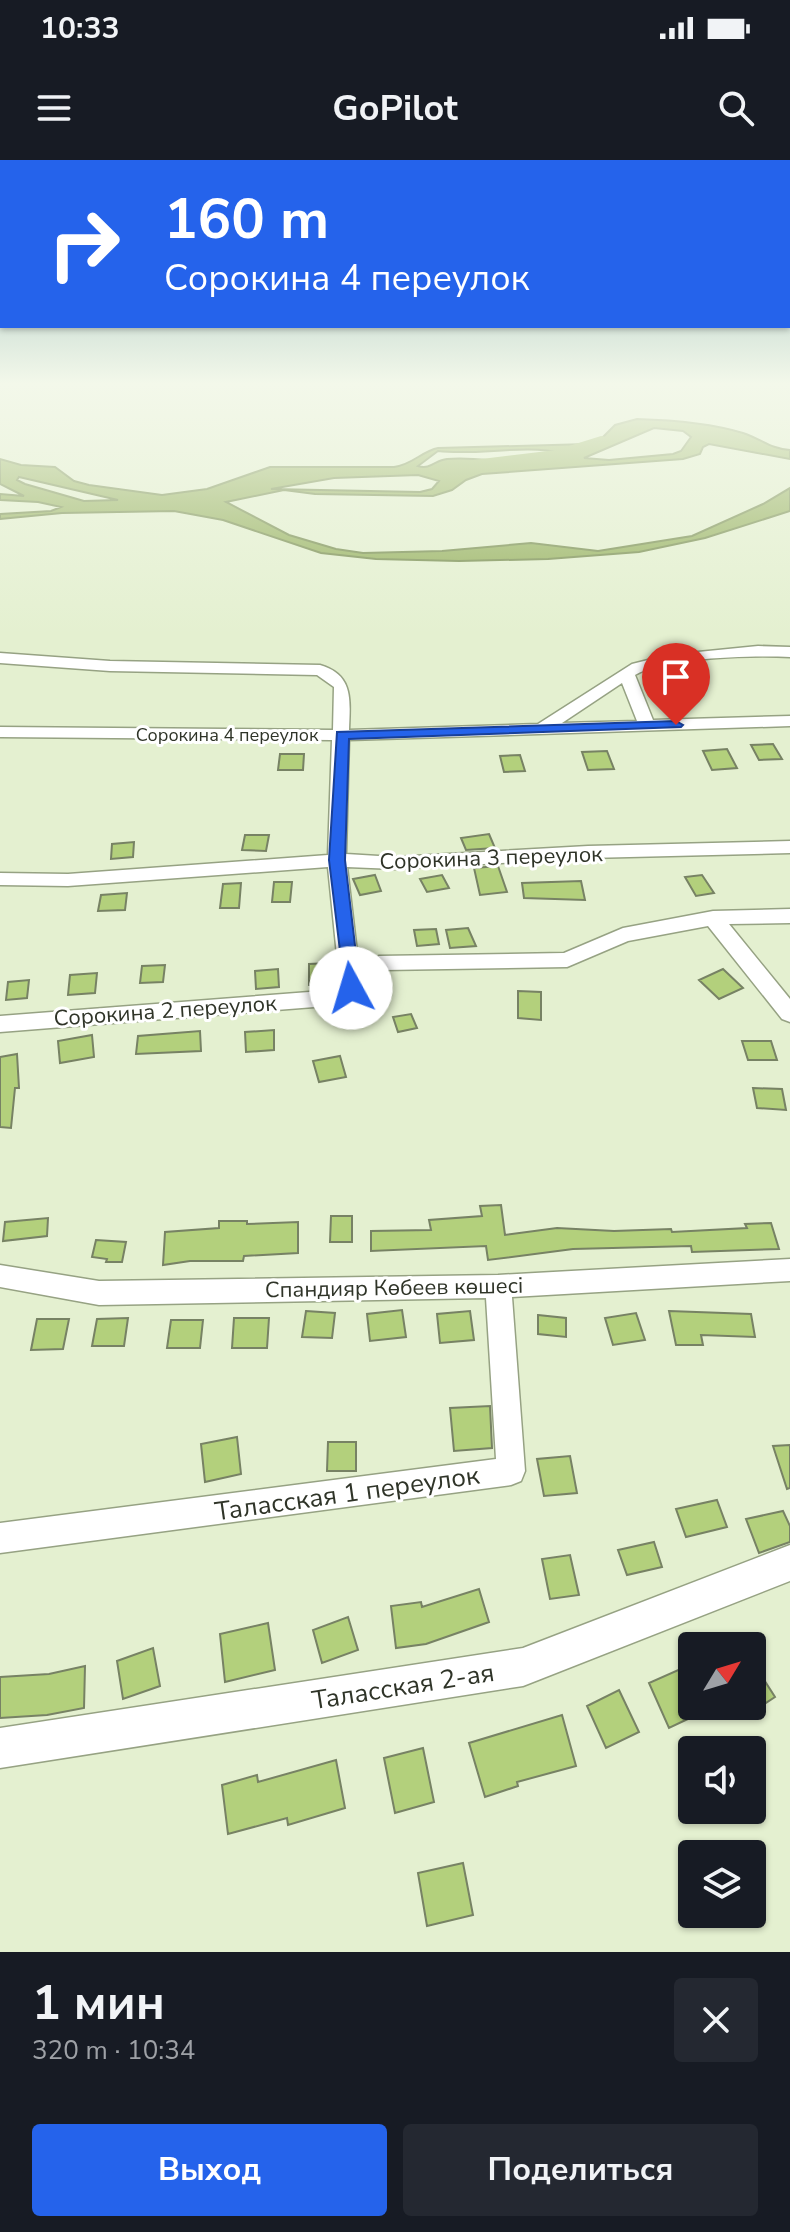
<!DOCTYPE html>
<html lang="ru">
<meta charset="utf-8">
<style>
body{margin:0;font-family:"Nunito Sans",sans-serif;background:#242831;color:#f1f3f6;height:100vh;display:flex;flex-direction:column;font-size:30px;white-space:nowrap}
*{box-sizing:border-box;margin:0}
p{font-size:26px;color:#9ea1a6}
.icon{flex:none;width:44px;height:44px;fill:none;stroke:currentColor;stroke-width:2;stroke-linecap:round;stroke-linejoin:round}
.map{position:relative;height:1792px;overflow:hidden}
.side{display:flex;flex-direction:column;background:#171b24;flex:1}
.side>*{flex:none}
.top-card{position:absolute;left:0px;top:0px;width:790px;height:168px;box-shadow:0 2px 6px #0004;background:#2563eb;color:#fff;overflow:hidden}
.needle{width:52px;rotate:52deg}
.controls{position:absolute;left:678px;top:1472px;display:grid;gap:16px}
.controls a{display:grid;place-items:center;width:88px;height:88px;border-radius:8px;background:#171b24;box-shadow:0 2px 6px #0004;font-size:40px}
.pin{position:absolute;display:grid;place-items:center;width:68px;height:68px;color:#fff;margin:-82px -34px;border-radius:50% 50% 50% 0;rotate:-45deg;box-shadow:0 0 8px #0007}
.pin .icon{rotate:45deg}
.me{position:absolute;width:88px;margin:-44px;rotate:354deg;stroke-linejoin:round;filter:drop-shadow(0 0 6px #0008)}
.turn{display:flex;align-items:center;gap:28px;height:168px;padding:0 32px;font-size:36px}
.turn .icon{width:104px;height:104px;stroke-width:2.5}
.turn b{display:block;font-size:56px;line-height:68px}
.round{display:grid;place-items:center;flex:none;width:84px;height:84px;border-radius:8px;background:#242831}
.overview{display:flex;align-items:center;justify-content:space-between;height:136px;padding:0 32px}
h1{font-size:48px;font-weight:700;line-height:60px}
.cta{display:flex;gap:16px;margin-top:auto;padding:16px 32px}
.cta a{flex:1;height:92px;border-radius:8px;background:#2563eb;color:#fff;font-size:32px;font-weight:700;line-height:92px;text-align:center}
.cta a+a{background:#242831;color:#f1f3f6}
.status{display:flex;justify-content:space-between;align-items:center;height:56px;padding:0 40px;background:#171b24;direction:ltr}
.status svg{height:22px;fill:currentColor}
header{display:flex;justify-content:space-between;align-items:center;height:104px;padding:0 32px;background:#171b24;font-size:36px;font-weight:700}
.map>svg:first-child{display:block}
.water{fill:#95b05e;stroke:#768b4e;stroke-width:2;fill-rule:evenodd}
.lines{fill:none;stroke-linecap:round;stroke-linejoin:round}
.river{fill:#95b05e;fill-rule:evenodd}
.building{fill:#b3d07c;stroke:#778264;stroke-width:2}
.minor-casing{stroke:#96a283;stroke-width:3}
.tertiary-casing{stroke:#96a283;stroke-width:3}
.minor{fill:#fff;fill-rule:evenodd}
.tertiary{fill:#fff;fill-rule:evenodd}
.route{fill:#2563eb;stroke:#184099;stroke-width:2}
.labels{text-anchor:middle;stroke-width:6;stroke-linejoin:round;paint-order:stroke}
.far-street-label{font-size:18px;fill:#2f3428;stroke:#fff}
.street-label{font-size:22px;fill:#2f3428;stroke:#fff}
.near-street-label{font-size:26px;fill:#2f3428;stroke:#fff}
</style>
<div class="status"><b>10:33</b><svg viewBox="0 0 49 12"><path d="M0 12V9h3v3zM5 12V6h3v6zM10 12V3h3v9zM15 12V0h3v12zM26 1h20v11H26zM47 4h2v5h-2z"/></svg></div>
<header><svg class="icon" aria-label="menu" viewBox="0 0 24 24"><path d="M4 6h16M4 12h16M4 18h16"/></svg>GoPilot<svg class="icon" aria-label="search" viewBox="0 0 24 24"><circle cx="10" cy="10" r="6"/><path d="M15 15l6 6"/></svg></header>
<div class="map">
<svg width="790" height="1792" viewBox="0 0 790 1792">
<rect width="100%" height="100%" fill="#e4f0d0"/>
<path class="water" d="M 637,259 C 672,260 710,263 743,273 C 761,279 771,289 790,290 L 790,299 L 709,284 L 703,287 L 700,294 L 683,299 L 482,314 L 466,320 L 452,330 L 433,336 L 315,334 L 284,330 L 226,342 L 289,375 L 336,389 L 363,393 L 442,391 L 531,383 L 598,391 L 692,376 L 763,344 L 790,328 L 790,351 L 705,378 L 639,392 L 548,399 L 459,401 L 376,399 L 321,393 L 223,360 L 174,351 L 62,353 L 0,359 L 0,354 L 51,351 L 61,347 L 38,342 L 0,340 L 0,334 L 24,336 L 0,324 L 0,299 L 21,305 L 55,307 L 74,321 L 89,325 L 162,335 L 207,329 L 270,307 L 394,307 C 412,305 422,291 438,288 L 588,284 L 599,281 L 615,265 ZM 654,268 L 683,271 L 691,277 L 681,291 L 673,294 L 609,300 L 584,298 ZM 438,291 C 478,296 523,284 562,293 C 523,311 486,295 447,299 C 435,300 431,310 418,306 ZM 418,315 L 439,321 L 432,329 L 420,332 L 271,329 L 334,318 ZM 19,317 L 118,340 L 84,341 L 25,324 L 17,320 Z"/>
<g class="lines">
<path class="river" d="M 601,276 L 607,277 L 610,281 L 607,285 L 559,301 L 465,313 L 456,307 L 465,301 L 556,290 Z"/>
</g>
<path class="building" d="M 773,584 L 782,599 L 759,600 L 751,585 Z
M 727,589 L 737,608 L 712,610 L 703,591 Z
M 607,591 L 614,609 L 588,610 L 582,592 Z
M 280,594 L 304,594 L 303,610 L 278,610 Z
M 520,595 L 525,611 L 504,612 L 500,596 Z
M 489,674 L 495,688 L 466,690 L 461,678 Z
M 245,675 L 269,675 L 266,691 L 242,690 Z
M 134,682 L 133,697 L 111,699 L 112,684 Z
M 498,706 L 507,732 L 480,735 L 474,708 Z
M 375,715 L 381,731 L 360,735 L 353,719 Z
M 442,715 L 449,728 L 427,732 L 420,719 Z
M 702,715 L 714,733 L 696,736 L 685,717 Z
M 581,721 L 585,740 L 524,738 L 522,723 Z
M 274,722 L 292,722 L 290,742 L 272,742 Z
M 241,723 L 239,748 L 220,748 L 223,724 Z
M 127,733 L 125,750 L 98,751 L 101,735 Z
M 468,768 L 476,786 L 450,788 L 446,770 Z
M 436,769 L 439,784 L 417,786 L 414,770 Z
M 330,803 L 331,824 L 309,825 L 309,804 Z
M 165,805 L 163,822 L 140,823 L 142,806 Z
M 278,809 L 279,827 L 256,829 L 255,811 Z
M 723,809 L 743,828 L 719,839 L 699,820 Z
M 97,813 L 95,833 L 68,835 L 70,815 Z
M 29,820 L 27,838 L 6,840 L 8,822 Z
M 518,831 L 541,832 L 541,860 L 518,858 Z
M 411,854 L 417,868 L 398,872 L 393,857 Z
M 274,870 L 274,890 L 246,892 L 245,872 Z
M 200,871 L 201,891 L 136,894 L 138,876 Z
M 92,875 L 94,897 L 60,903 L 58,881 Z
M 742,881 L 771,881 L 777,900 L 748,900 Z
M 17,894 L 19,928 L 15,928 L 11,968 L 0,967 L 0,897 Z
M 340,896 L 346,917 L 319,922 L 313,901 Z
M 753,928 L 782,929 L 786,950 L 757,948 Z
M 501,1045 L 505,1075 L 557,1068 L 614,1071 L 671,1069 L 672,1072 L 747,1068 L 745,1064 L 771,1063 L 779,1089 L 692,1092 L 691,1086 L 573,1089 L 488,1100 L 486,1086 L 371,1091 L 371,1071 L 431,1070 L 429,1060 L 482,1056 L 480,1046 Z
M 331,1056 L 352,1056 L 352,1082 L 330,1082 Z
M 48,1058 L 47,1076 L 3,1081 L 5,1062 Z
M 219,1061 L 247,1061 L 247,1064 L 298,1062 L 298,1093 L 244,1096 L 243,1101 L 190,1101 L 163,1105 L 165,1072 L 219,1068 Z
M 96,1080 L 126,1082 L 122,1102 L 106,1102 L 107,1099 L 92,1097 Z
M 402,1150 L 406,1177 L 370,1181 L 367,1154 Z
M 306,1151 L 335,1153 L 332,1178 L 302,1177 Z
M 470,1151 L 474,1180 L 440,1183 L 437,1154 Z
M 669,1151 L 751,1154 L 755,1177 L 701,1175 L 703,1185 L 676,1185 Z
M 636,1153 L 645,1180 L 613,1185 L 605,1158 Z
M 538,1155 L 566,1158 L 566,1177 L 538,1174 Z
M 128,1158 L 124,1186 L 92,1186 L 97,1159 Z
M 234,1158 L 269,1158 L 267,1188 L 232,1188 Z
M 37,1159 L 69,1159 L 63,1189 L 31,1190 Z
M 171,1160 L 203,1160 L 200,1188 L 167,1188 Z
M 490,1246 L 492,1288 L 454,1291 L 450,1248 Z
M 237,1277 L 241,1314 L 205,1322 L 201,1284 Z
M 328,1282 L 356,1282 L 356,1311 L 327,1311 Z
M 790,1285 L 790,1328 L 787,1329 L 773,1286 Z
M 570,1296 L 577,1333 L 544,1336 L 537,1299 Z
M 717,1340 L 727,1367 L 686,1377 L 676,1349 Z
M 783,1351 L 790,1366 L 790,1382 L 759,1393 L 746,1359 Z
M 654,1382 L 662,1407 L 627,1415 L 618,1390 Z
M 570,1395 L 579,1435 L 550,1439 L 542,1399 Z
M 479,1429 L 489,1462 L 426,1484 L 396,1488 L 391,1446 L 421,1442 L 422,1447 Z
M 348,1457 L 358,1490 L 322,1503 L 313,1470 Z
M 268,1463 L 275,1510 L 225,1522 L 220,1474 Z
M 153,1488 L 160,1526 L 123,1539 L 117,1501 Z
M 752,1501 L 775,1537 L 752,1552 Z
M 85,1506 L 84,1548 L 47,1555 L 0,1558 L 0,1517 L 49,1514 Z
M 685,1507 L 692,1521 L 692,1557 L 669,1568 L 649,1523 Z
M 619,1530 L 639,1572 L 606,1588 L 587,1546 Z
M 562,1555 L 576,1606 L 517,1622 L 518,1626 L 485,1637 L 469,1583 Z
M 423,1588 L 434,1642 L 395,1653 L 384,1598 Z
M 336,1600 L 345,1648 L 288,1665 L 287,1658 L 228,1674 L 222,1625 L 257,1615 L 258,1622 Z
M 463,1703 L 473,1755 L 427,1766 L 418,1713 Z"/>
<g class="lines">
<defs>
<path id="minor" d="M 758,486 L 790,487 L 790,497 C 756,495 663,497 635,515 L 653,560 L 790,556 L 790,566 L 349,580 L 346,694 L 395,697 L 588,686 L 790,681 L 790,693 L 588,698 L 395,709 L 347,707 L 359,809 L 379,796 L 564,793 L 623,768 L 713,751 L 790,749 L 790,763 L 729,764 L 790,839 L 790,862 L 782,859 L 708,766 L 628,781 L 567,807 L 384,810 L 347,842 L 340,845 L 0,872 L 0,856 L 335,830 L 340,825 L 328,707 L 68,726 L 0,725 L 0,713 L 68,714 L 328,695 L 332,580 L 0,577 L 0,567 L 333,570 L 334,527 L 317,515 L 110,511 L 0,503 L 0,493 L 110,501 L 320,505 C 354,515 350,540 349,570 L 538,564 L 632,504 L 668,495 ZM 622,523 L 637,561 L 562,563 Z
M 790,1099 L 790,1121 L 512,1137 L 525,1311 L 521,1321 L 511,1325 L 0,1393 L 0,1363 L 496,1299 L 486,1138 L 99,1145 L 0,1127 L 0,1105 L 99,1121 L 498,1115 Z"/>
<path id="tertiary" d="M 790,1385 L 790,1421 L 523,1526 L 0,1608 L 0,1568 L 523,1488 Z"/>
</defs>
<use href="#minor" class="minor-casing"/>
<use href="#tertiary" class="tertiary-casing"/>
<use href="#minor" class="minor"/>
<use href="#tertiary" class="tertiary"/>
</g>
<linearGradient id="sky" x2="0" y2="1"><stop stop-color="#87b2b1"/><stop offset="0.47" stop-color="#f3f8ea"/><stop offset="1" stop-color="#f3f8ea" stop-opacity="0"/></linearGradient>
<rect width="790" height="475" fill="url(#sky)"/>
<path class="route" d="M 676,561 L 683,565 L 681,567 L 349,579 L 345,700 L 360,828 L 351,834 L 345,832 L 329,700 L 337,572 Z"/>
<g class="labels">
<g class="far-street-label">
<text x="227" y="581">Сорокина 4 переулок</text>
</g>
<g class="street-label">
<text transform="translate(491 697) rotate(-2)" y="8">Сорокина 3 переулок</text>
<text transform="translate(165 850) rotate(-4)" y="8">Сорокина 2 переулок</text>
<text transform="translate(394 1127) rotate(-1)" y="8">Спандияр Көбеев көшесі</text>
</g>
<g class="near-street-label">
<text transform="translate(347 1333) rotate(-8)" y="9">Таласская 1 переулок</text>
<text transform="translate(403 1526) rotate(-9)" y="9">Таласская 2-ая</text>
</g>
</g>
</svg>
<div class="controls">
<a><svg class="needle" viewBox="-14 -14 28 28"><path d="M0-13l5 13h-10z" fill="#e53935"/><path d="M0 13l5-13h-10z" fill="#9ea1a6"/></svg></a>
<a><svg class="icon" aria-label="sound" viewBox="0 0 24 24"><path d="M4 9h4l5-4v14l-5-4H4zM17 9q2 3 0 6"/></svg></a>
<a><svg class="icon" aria-label="layers" viewBox="0 0 24 24"><path d="M12 4l9 5-9 5-9-5zM3 14l9 5 9-5"/></svg></a>
</div>
<div class="pin" style="left:676px;top:565px;background:#d93025"><svg class="icon" aria-label="arrive" viewBox="0 0 24 24"><path d="M6 21V4h12l-3 4 3 4H6"/></svg></div>
<svg class="me" style="left:351px;top:828px" viewBox="-20 -20 40 40"><circle r="19" fill="#fff"/><path d="M0-13L10 11 0 6-10 11z" fill="#2563eb"/></svg>
<div class="top-card">
<div class="turn"><svg class="icon" aria-label="right" viewBox="0 0 24 24"><path d="M7 20v-9h11M14 6l5 5-5 5"/></svg><div><b>160 m</b>Сорокина 4 переулок</div></div>
</div>
</div>
<section class="side">
<div class="overview"><div><h1>1 мин</h1><p>320 m · 10:34</p></div><a class="round"><svg class="icon" aria-label="close" viewBox="0 0 24 24"><path d="M6 6l12 12M18 6L6 18"/></svg></a></div>
<div class="cta"><a>Выход</a><a>Поделиться</a></div>
</section>
